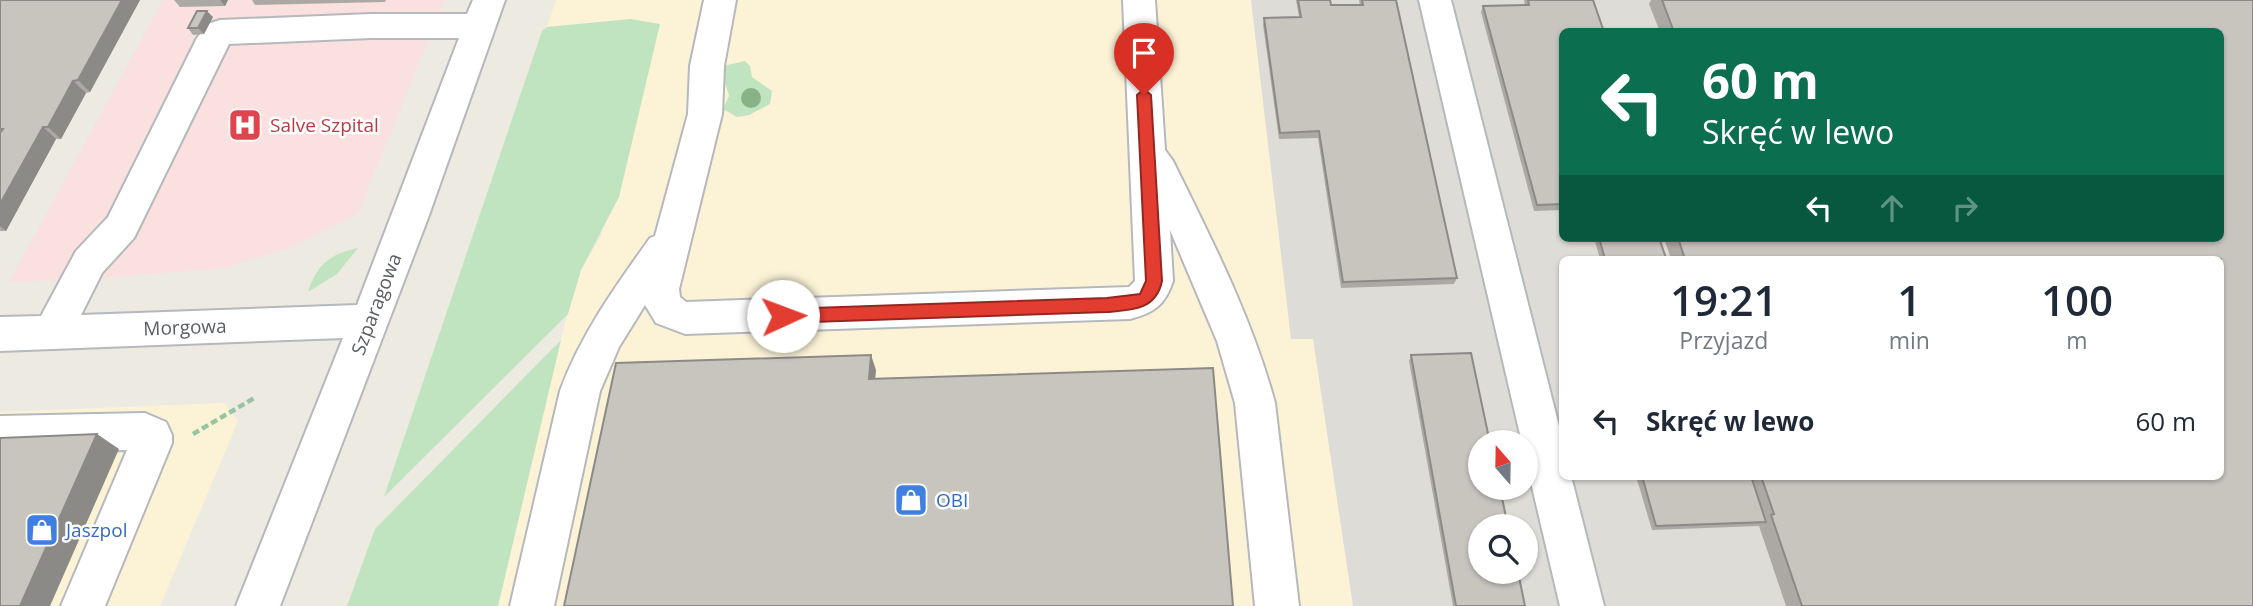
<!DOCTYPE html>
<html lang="pl">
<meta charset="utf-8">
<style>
body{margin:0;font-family:"Open Sans",sans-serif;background:#f6f6f7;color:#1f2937;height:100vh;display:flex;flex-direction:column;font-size:26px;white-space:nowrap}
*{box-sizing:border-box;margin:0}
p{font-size:23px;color:#747a83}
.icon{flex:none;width:38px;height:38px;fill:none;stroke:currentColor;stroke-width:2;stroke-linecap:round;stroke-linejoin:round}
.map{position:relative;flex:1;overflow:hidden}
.sheet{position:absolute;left:1559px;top:256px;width:665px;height:224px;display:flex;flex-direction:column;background:#fff;border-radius:10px;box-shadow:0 2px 5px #0004}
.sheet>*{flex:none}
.guide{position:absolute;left:1559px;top:28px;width:665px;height:214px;border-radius:10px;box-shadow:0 2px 5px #0004;background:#0b6e4f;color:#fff;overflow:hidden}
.needle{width:46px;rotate:340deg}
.fabs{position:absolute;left:1468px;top:430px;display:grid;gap:14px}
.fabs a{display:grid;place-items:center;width:70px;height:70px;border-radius:50%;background:#fff;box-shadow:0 2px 5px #0004;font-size:35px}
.pin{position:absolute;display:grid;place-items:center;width:60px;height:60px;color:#fff;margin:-72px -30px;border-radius:50% 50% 50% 0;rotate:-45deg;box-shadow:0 0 7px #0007}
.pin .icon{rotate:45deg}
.me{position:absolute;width:77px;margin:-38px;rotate:88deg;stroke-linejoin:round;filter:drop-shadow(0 0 5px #0008)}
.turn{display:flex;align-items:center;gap:24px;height:147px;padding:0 28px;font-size:32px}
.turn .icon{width:91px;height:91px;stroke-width:2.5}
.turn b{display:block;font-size:49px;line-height:60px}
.lanes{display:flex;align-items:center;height:66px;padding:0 28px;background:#0003;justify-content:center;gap:35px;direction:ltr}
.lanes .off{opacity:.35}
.eta{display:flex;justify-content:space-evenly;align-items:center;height:119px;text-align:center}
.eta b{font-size:42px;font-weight:600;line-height:49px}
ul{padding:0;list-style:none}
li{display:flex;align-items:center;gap:21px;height:91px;padding:0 28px}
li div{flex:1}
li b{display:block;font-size:26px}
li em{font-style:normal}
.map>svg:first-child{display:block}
.commercial{fill:#fcf3d7}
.industrial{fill:#dedcd7;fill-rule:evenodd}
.medical{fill:#fae0de}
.green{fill:#c0e4bf}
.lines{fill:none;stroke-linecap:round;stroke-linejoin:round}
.minor-casing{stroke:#b5b8bc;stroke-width:4}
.path{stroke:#99c4a4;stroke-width:4.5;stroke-dasharray:7 3.5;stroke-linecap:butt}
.minor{fill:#fff;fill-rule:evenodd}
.tree{fill:#89b286}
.wall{fill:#aca9a4}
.shaded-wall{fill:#8c8a86}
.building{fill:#c8c5bf;stroke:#8c8a86;stroke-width:2}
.route{fill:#e33d32;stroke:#942820;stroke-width:2}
.labels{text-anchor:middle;stroke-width:5;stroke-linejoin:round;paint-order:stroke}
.health-label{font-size:19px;fill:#be3a42;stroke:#fff;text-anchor:start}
.street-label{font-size:19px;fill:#5a5e62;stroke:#fff}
.shop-label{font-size:19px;fill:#366cbe;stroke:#fff;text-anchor:start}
</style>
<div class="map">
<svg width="2253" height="606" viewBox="0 0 2253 606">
<rect width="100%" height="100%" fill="#edeae2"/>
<path class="commercial" d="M 556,0 L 1251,0 L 1292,339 L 1313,338 L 1353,606 L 498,606 L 564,327 L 581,270 L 601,236 L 630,19 L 547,27 Z
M 224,403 L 238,421 L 160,606 L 0,606 L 0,412 Z"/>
<path class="industrial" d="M 1251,0 L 2253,0 L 2253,606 L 1353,606 L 1313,339 L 1291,339 ZM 1563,32 L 2221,32 L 2221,238 L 1563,238 ZM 1563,259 L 2221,259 L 2221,476 L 1563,476 ZM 1480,443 L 1526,443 L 1526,488 L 1480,488 ZM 1480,527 L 1526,527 L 1526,572 L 1480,572 Z"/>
<path class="medical" d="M 163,0 L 444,0 L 358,214 L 292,247 L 224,268 L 105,278 L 9,282 Z"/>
<path class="green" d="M 631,19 L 660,24 L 619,197 L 581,270 L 568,314 L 384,497 L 542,31 L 547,27 Z
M 745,61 L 750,66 L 752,77 L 772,91 L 770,104 L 749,115 L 737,117 L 723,109 L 729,96 L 723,75 L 723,66 Z
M 358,248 L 337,274 L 308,292 C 317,264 330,254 358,248 Z
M 561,340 L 498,606 L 347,606 L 375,529 Z"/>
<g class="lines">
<defs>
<path id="minor" d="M 473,0 L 505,0 L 428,218 L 280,606 L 236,606 L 343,338 L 0,351 L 0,317 L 41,316 L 76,251 L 108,217 L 197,38 L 208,24 L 220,20 L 371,14 L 467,14 ZM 371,38 L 459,38 L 357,305 L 81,315 L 102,273 L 134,238 L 229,44 Z
M 704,0 L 736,0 L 724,66 L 722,114 L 679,289 L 680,297 L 686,302 L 1129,287 L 1135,281 L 1123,0 L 1155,0 L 1165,150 L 1173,161 C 1212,240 1252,318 1275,403 L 1299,606 L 1255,606 L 1235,403 L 1217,341 L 1170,230 L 1173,281 C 1165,305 1154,313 1130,319 L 685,334 L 656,323 L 645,305 L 619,347 L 600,391 L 554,606 L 510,606 L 560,391 C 581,334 615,287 650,238 L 655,236 L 688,114 L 690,66 Z
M 1419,0 L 1451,0 L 1563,442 L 1563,476 L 1571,476 L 1604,606 L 1560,606 L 1526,461 L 1526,443 L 1522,443 Z
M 145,413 L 166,422 L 172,435 L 172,443 L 105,606 L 61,606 L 127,450 L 0,452 L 0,416 Z"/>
</defs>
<use href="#minor" class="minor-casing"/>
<path class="path" d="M 193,434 L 256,397"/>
<use href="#minor" class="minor"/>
</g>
<circle class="tree" cx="751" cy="98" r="10"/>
<path class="wall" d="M 0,0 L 140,0 L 90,92 L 86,93 L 61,139 L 56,139 L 6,231 L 0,231 Z
M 174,0 L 228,0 L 225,6 L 180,7 Z
M 252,0 L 386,0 L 385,2 L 255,5 Z
M 1296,0 L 1330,0 L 1331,5 L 1360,5 L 1359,0 L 1396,0 L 1457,278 L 1454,284 L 1341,288 L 1318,138 L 1279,139 L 1263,25 L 1264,18 L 1299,17 Z
M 1524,0 L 1593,0 L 1563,32 L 1563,210 L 1534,211 L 1481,12 L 1483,6 L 1525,5 Z
M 1651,0 L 2253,0 L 2253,606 L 1786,606 L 1759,526 L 1652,530 L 1636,476 L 2221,476 L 2221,259 L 1671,259 L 1664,238 L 2221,238 L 2221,32 L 1660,32 L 1649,4 Z
M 213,17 L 204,34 L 193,35 L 188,28 Z
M 1594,238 L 1659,238 L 1666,258 L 1665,259 L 1600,259 Z
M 1411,355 L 1525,606 L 1453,606 L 1409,361 Z"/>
<path class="shaded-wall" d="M 122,0 L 140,0 L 90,92 L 78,80 Z
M 220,0 L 228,0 L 225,6 Z
M 207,11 L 213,17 L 204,34 L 198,28 Z
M 73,81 L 86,93 L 61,139 L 48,127 Z
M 43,127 L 56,139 L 6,231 L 0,226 L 0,204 Z
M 871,355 L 876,370 L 874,394 L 869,379 Z
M 97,434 L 119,449 L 50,606 L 20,606 Z"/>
<path class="building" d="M 0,0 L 122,0 L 78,80 L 73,81 L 48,127 L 43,127 L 0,204 L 0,133 L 3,129 L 0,129 Z
M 1298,0 L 1330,0 L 1331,5 L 1363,5 L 1362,0 L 1396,0 L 1457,278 L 1343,282 L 1319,131 L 1280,133 L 1264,18 L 1301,17 Z
M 1528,0 L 1593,0 L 1604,32 L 1563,32 L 1563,204 L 1537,205 L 1483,6 L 1529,5 Z
M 1662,0 L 2253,0 L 2253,606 L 1802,606 L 1771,515 L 1774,514 L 1761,476 L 2221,476 L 2221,259 L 1685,259 L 1678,238 L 2221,238 L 2221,32 L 1674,32 Z
M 197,11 L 207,11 L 198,28 L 188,28 Z
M 1599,238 L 1659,238 L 1666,258 L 1605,259 Z
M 1471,353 L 1490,443 L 1480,443 L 1480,488 L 1500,488 L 1508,527 L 1480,527 L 1480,572 L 1518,572 L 1525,606 L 1456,606 L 1411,355 Z
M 871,355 L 869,379 L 1213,368 L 1233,606 L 564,606 L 616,363 Z
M 97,434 L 20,606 L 0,606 L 0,438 Z
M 1642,476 L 1751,476 L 1766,522 L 1656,526 Z"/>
<path class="route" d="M 1144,89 L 1151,95 L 1162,281 C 1156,310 1132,310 1107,312 L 783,323 L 778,321 L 775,316 L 778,311 L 783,309 L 1107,298 L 1140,294 L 1146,281 L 1137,95 Z"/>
<defs>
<symbol id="hospital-square" viewBox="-11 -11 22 22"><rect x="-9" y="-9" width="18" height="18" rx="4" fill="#e0444e" stroke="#fff"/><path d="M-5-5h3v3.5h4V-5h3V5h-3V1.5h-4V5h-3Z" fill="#fff"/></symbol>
<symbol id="shop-square" viewBox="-11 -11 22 22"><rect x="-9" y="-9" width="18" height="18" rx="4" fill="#3f7fe0" stroke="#fff"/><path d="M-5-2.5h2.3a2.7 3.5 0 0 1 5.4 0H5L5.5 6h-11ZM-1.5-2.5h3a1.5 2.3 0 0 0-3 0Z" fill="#fff"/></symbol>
</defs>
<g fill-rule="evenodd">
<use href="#hospital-square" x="226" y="106" width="38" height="38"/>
<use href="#shop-square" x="892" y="481" width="38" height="38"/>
<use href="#shop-square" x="23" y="511" width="38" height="38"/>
</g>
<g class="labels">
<g class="health-label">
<text x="270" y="132">Salve Szpital</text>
</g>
<g class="street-label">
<text transform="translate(376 304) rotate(-69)" y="7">Szparagowa</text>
<text transform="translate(185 327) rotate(-2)" y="7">Morgowa</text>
</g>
<g class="shop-label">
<text x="936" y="507">OBI</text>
<text x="66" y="537">Jaszpol</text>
</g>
</g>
</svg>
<div class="fabs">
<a><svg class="needle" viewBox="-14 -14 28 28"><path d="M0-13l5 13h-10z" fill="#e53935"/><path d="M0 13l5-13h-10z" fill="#747a83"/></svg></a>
<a><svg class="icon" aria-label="search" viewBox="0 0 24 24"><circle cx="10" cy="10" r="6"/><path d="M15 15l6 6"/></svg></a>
</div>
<div class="pin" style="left:1144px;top:95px;background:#d93025"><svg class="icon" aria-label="arrive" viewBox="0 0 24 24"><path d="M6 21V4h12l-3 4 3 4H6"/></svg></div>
<svg class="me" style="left:783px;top:316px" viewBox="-20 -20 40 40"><circle r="19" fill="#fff"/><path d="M0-13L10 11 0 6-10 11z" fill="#e33d32"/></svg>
<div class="guide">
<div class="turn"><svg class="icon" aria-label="left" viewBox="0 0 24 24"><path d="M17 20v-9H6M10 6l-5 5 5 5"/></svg><div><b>60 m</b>Skręć w lewo</div></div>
<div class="lanes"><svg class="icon" aria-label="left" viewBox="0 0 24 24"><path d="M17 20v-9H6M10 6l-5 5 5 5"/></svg><svg class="icon off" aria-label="ahead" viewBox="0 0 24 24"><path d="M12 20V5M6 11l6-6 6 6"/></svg><svg class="icon off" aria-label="right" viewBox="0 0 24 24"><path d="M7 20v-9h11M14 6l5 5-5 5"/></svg></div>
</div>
<section class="sheet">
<div class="eta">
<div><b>19:21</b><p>Przyjazd</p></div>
<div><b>1</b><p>min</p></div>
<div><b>100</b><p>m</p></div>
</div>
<ul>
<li><svg class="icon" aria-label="left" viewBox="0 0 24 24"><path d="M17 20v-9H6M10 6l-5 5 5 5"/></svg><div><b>Skręć w lewo</b></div><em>60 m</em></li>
</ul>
</section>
</div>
